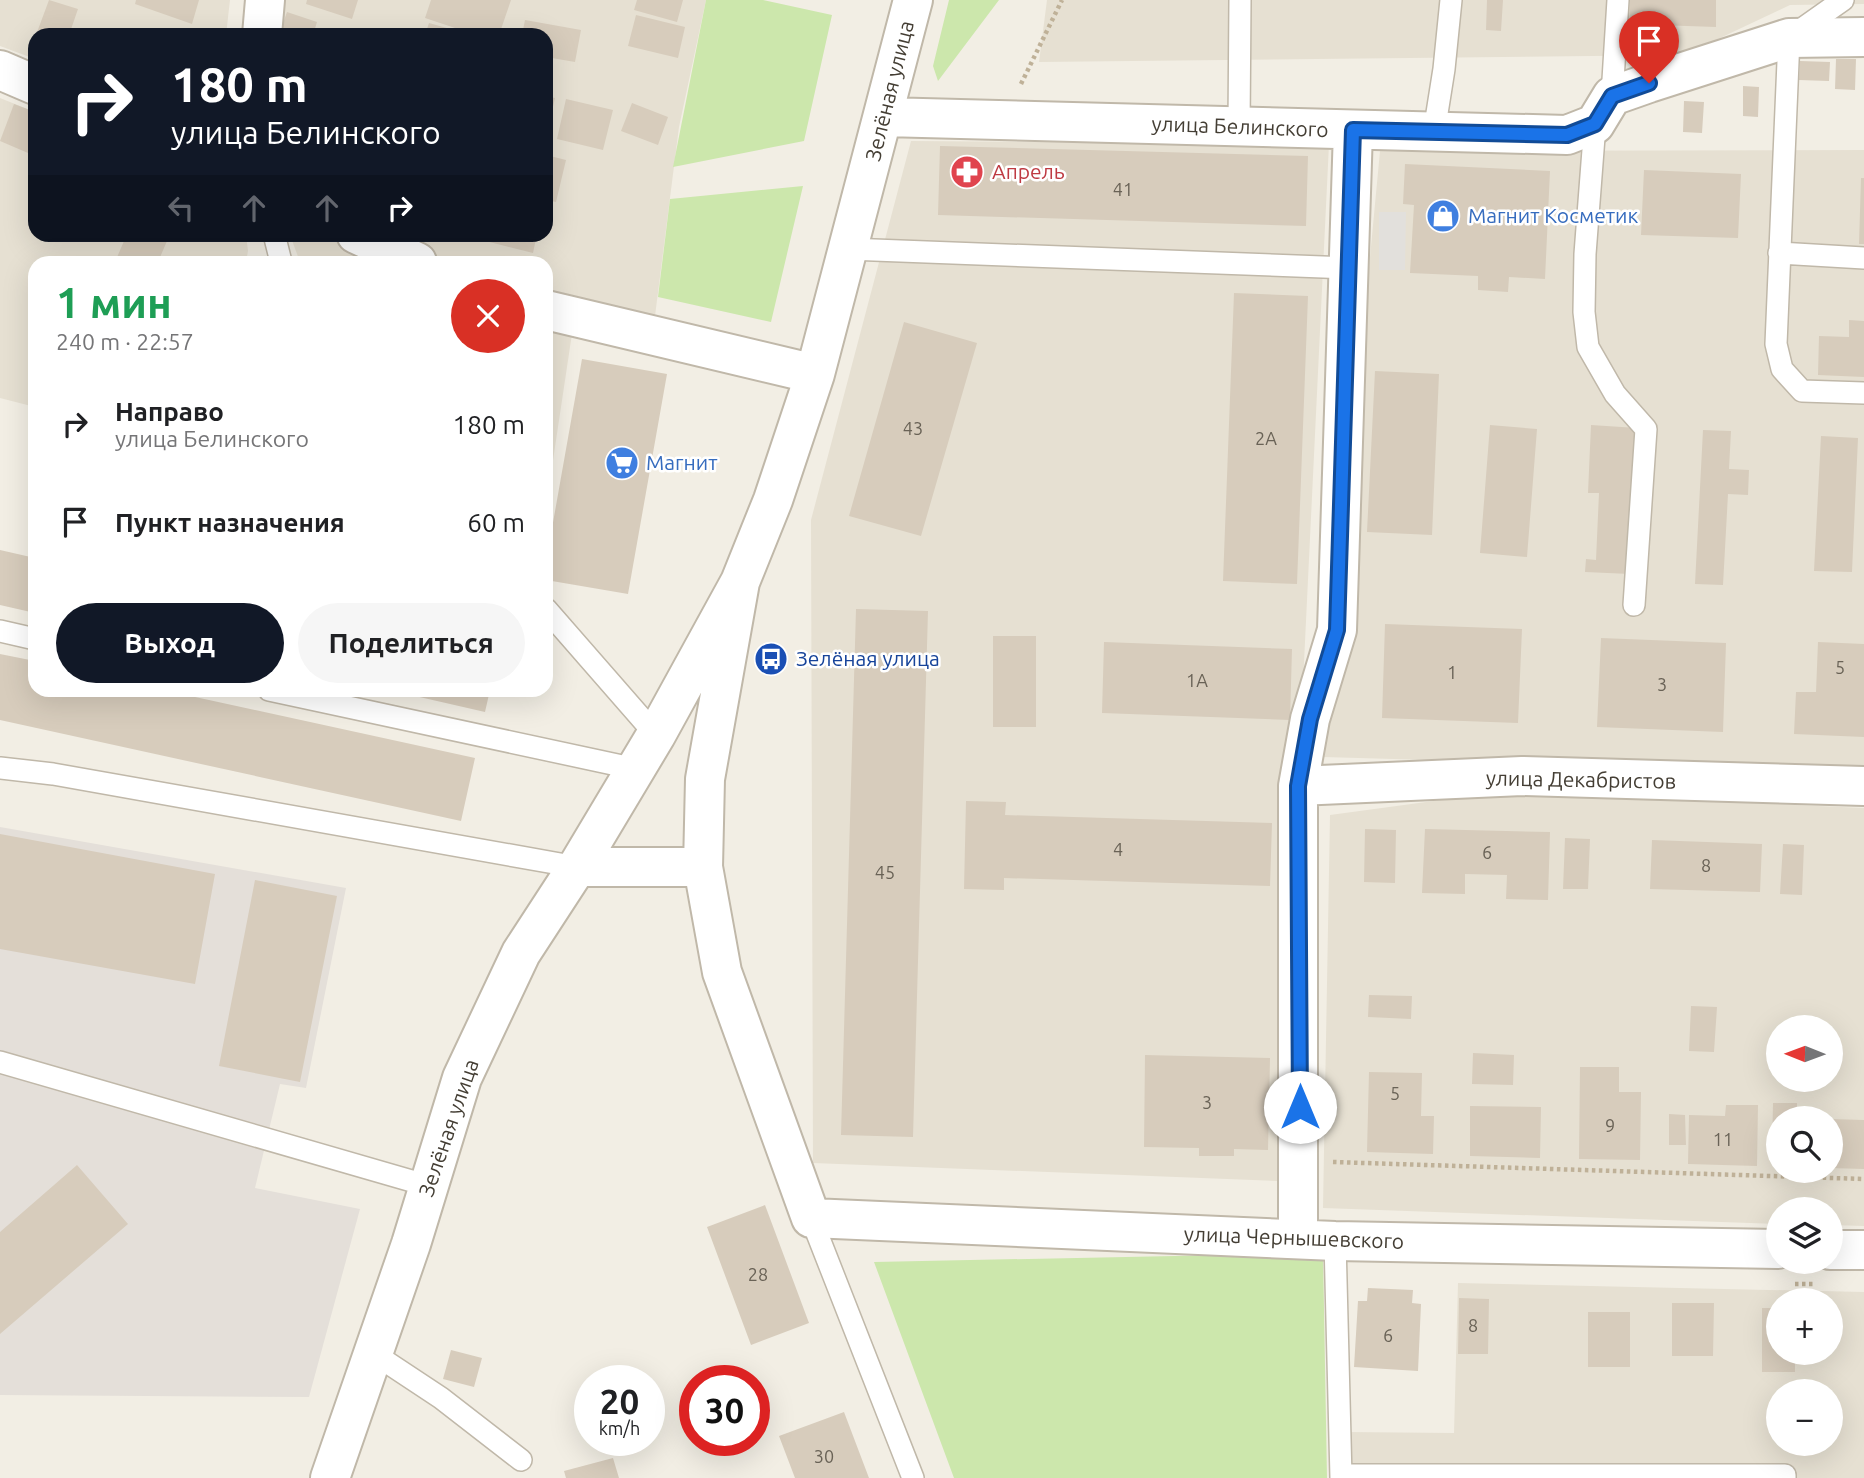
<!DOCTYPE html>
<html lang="ru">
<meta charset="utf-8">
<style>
body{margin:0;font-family:Ubuntu,sans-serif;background:#f6f6f6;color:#202124;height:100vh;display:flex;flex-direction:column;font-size:26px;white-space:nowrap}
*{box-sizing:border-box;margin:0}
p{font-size:23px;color:#757577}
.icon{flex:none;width:38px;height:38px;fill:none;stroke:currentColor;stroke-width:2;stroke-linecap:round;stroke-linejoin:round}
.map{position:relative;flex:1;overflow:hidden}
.drawer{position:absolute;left:28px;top:256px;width:525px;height:441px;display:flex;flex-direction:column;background:#fff;border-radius:21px;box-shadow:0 7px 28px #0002}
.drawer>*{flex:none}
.top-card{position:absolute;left:28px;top:28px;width:525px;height:214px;border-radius:21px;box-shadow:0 7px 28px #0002;background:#111827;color:#fff;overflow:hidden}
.needle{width:46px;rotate:271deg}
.buttons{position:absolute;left:1766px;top:1015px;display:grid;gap:14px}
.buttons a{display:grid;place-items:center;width:77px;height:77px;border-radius:50%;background:#fff;box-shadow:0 7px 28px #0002;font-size:35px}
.speed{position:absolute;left:574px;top:1365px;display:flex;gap:14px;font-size:35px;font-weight:700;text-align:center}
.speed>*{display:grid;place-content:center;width:91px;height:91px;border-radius:50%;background:#fff;box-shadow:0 7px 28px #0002;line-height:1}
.speed small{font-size:18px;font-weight:400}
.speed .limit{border:10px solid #d22;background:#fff;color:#111}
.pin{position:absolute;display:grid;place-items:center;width:60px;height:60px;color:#fff;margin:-72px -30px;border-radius:50% 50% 50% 0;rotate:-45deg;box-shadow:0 0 7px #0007}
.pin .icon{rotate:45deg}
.me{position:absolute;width:77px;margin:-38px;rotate:0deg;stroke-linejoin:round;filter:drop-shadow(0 0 5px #0008)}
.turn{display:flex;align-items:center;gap:24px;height:147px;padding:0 28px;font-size:32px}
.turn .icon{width:91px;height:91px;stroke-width:2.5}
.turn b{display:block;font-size:49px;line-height:60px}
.lanes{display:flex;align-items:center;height:66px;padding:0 28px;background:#0003;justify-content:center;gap:35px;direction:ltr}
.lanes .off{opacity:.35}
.round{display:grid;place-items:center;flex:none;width:74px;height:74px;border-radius:37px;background:#f6f6f6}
.headline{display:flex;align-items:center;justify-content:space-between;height:119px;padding:0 28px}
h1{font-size:42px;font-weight:600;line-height:52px;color:#1e9e55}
.action{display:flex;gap:14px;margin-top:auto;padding:14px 28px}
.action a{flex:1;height:80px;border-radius:42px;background:#111827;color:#fff;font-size:28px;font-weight:600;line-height:80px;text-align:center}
.action a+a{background:#f6f6f6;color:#202124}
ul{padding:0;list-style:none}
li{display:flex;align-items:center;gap:21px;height:98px;padding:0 28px}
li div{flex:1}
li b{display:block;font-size:26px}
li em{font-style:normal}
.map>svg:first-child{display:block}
.residential{fill:#e6e0d2;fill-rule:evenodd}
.industrial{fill:#e4dfd9}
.green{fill:#cce7ac}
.parking{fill:#e2e0dc}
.building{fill:#d7ccbc}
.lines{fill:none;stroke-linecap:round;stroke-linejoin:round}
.lane-casing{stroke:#c0b8a9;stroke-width:24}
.street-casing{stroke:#c0b8a9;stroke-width:42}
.path{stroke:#bfb198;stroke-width:4.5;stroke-dasharray:3.5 3.5;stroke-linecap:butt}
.lane{stroke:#fff;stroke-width:21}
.street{stroke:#fff;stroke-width:38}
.route-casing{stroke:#114b97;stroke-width:18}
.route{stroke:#1a73e8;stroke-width:12}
.labels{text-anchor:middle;stroke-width:5;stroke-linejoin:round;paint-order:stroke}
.number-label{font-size:18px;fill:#696256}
.street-label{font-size:21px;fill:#443e34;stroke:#fff}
.health-label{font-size:21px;fill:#be3a42;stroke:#fff;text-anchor:start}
.shop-label{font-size:21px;fill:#366cbe;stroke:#fff;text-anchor:start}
.transit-label{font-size:21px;fill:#164399;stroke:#fff;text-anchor:start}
</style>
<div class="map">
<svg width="1864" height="1478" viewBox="0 0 1864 1478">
<rect width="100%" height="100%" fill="#f2eee4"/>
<path class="residential" d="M 0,0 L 230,0 L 226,35 L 35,35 L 35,59 L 0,46 Z
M 279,0 L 706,0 L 679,127 L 655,316 L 546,296 L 546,262 L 436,262 L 371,235 L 546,234 L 546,35 L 276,35 Z
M 1047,0 L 1864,0 L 1864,4 L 1790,5 L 1684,55 L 1039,62 Z
M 0,98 L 35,112 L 35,234 L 246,235 L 248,251 L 246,262 L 35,262 L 35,407 L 0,398 Z
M 911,141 L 1329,144 L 1279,1181 L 813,1163 L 811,520 Z
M 1864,150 L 1864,772 L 1323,757 L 1380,151 Z
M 290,235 L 321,235 L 384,262 L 300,262 Z
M 546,319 L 573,327 L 546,507 Z
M 1500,792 L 1864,808 L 1864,1226 L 1831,1225 L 1830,1209 L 1778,1209 L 1778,1224 L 1323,1208 L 1330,815 ZM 1778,1027 L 1830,1027 L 1830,1080 L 1778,1080 ZM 1778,1118 L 1830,1118 L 1830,1171 L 1778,1171 Z
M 1458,1283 L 1864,1292 L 1864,1478 L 1347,1478 L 1346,1432 L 1454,1433 ZM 1778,1300 L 1830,1300 L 1830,1353 L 1778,1353 ZM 1778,1391 L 1830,1391 L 1830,1444 L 1778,1444 Z"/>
<path class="industrial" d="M 0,827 L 346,888 L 306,1088 L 280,1084 L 255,1188 L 360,1209 L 309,1397 L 0,1395 Z"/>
<path class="green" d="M 706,0 L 763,0 L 832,15 L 804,141 L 673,167 Z
M 949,0 L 999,0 L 938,81 L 933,66 Z
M 803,186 L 771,322 L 658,297 L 670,199 Z
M 1323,1253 L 1327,1478 L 954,1478 L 874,1262 Z"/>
<path class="parking" d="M 1379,212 L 1406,212 L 1405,270 L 1379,270 Z"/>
<path class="building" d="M 49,0 L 78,9 L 69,35 L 36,35 Z
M 136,0 L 199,0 L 192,24 L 135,4 Z
M 307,0 L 358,0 L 352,19 L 306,4 Z
M 431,0 L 511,0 L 499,35 L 476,35 L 425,18 Z
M 637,0 L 683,0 L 677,22 L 634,10 Z
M 1487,0 L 1503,0 L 1501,31 L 1486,30 Z
M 1630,0 L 1716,0 L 1716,27 L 1629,24 Z
M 287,12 L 317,22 L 313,35 L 279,35 Z
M 636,15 L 685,27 L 678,58 L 628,46 Z
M 525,20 L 581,30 L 575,62 L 546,57 L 546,35 L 522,35 Z
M 429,23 L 468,34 L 468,35 L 425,35 Z
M 1836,59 L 1856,59 L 1855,90 L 1835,89 Z
M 1800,61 L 1830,62 L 1829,81 L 1799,80 Z
M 1743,86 L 1759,87 L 1758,117 L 1743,116 Z
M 546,96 L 555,98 L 547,133 L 546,133 Z
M 566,99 L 613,110 L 603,150 L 557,139 Z
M 1684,101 L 1704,102 L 1702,133 L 1683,132 Z
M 632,103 L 668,117 L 658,145 L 621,131 Z
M 14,104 L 35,112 L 35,156 L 0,141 Z
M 940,146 L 1308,156 L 1306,226 L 938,215 Z
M 546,155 L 566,160 L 556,202 L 546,200 Z
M 1405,164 L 1550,171 L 1545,279 L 1509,277 L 1508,292 L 1478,290 L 1478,276 L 1410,273 L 1414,205 L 1403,204 Z
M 1644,170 L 1741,174 L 1738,238 L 1641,235 Z
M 1861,178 L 1864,178 L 1864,244 L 1859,244 Z
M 127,234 L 170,234 L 158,262 L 115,262 Z
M 458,234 L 537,234 L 533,253 Z
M 207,256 L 243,261 L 243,262 L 206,262 Z
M 1234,293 L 1308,296 L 1297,584 L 1223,581 Z
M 1849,320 L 1864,321 L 1864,377 L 1818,375 L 1819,336 L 1849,337 Z
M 904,322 L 977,343 L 921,536 L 849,516 Z
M 582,359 L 667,374 L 628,594 L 546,580 L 546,562 Z
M 1375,371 L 1439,374 L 1432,535 L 1367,532 Z
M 1490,425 L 1537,429 L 1527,557 L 1480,553 Z
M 1591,425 L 1637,428 L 1630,574 L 1585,572 L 1586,559 L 1596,560 L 1599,493 L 1588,493 Z
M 1703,430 L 1731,431 L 1729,469 L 1749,470 L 1748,495 L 1728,494 L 1723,585 L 1695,584 Z
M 1821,436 L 1858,438 L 1852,572 L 1814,571 Z
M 0,550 L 35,558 L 35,613 L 0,605 Z
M 856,609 L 928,611 L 913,1137 L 841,1135 Z
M 1385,624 L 1522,629 L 1518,723 L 1382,718 Z
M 993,636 L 1036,636 L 1036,727 L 993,727 Z
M 1601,638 L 1726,643 L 1723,732 L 1597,727 Z
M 1104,642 L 1292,649 L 1290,720 L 1102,713 Z
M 1818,642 L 1864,644 L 1864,737 L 1794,734 L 1796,692 L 1816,692 Z
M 0,654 L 35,661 L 35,690 L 163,690 L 475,758 L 461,821 L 0,720 Z
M 389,690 L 490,690 L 485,712 Z
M 966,801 L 1006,802 L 1005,815 L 1272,823 L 1270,886 L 1004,878 L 1004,890 L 964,889 Z
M 1365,829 L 1396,830 L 1395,883 L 1364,882 Z
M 1425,829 L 1550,832 L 1548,900 L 1506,899 L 1507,875 L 1465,874 L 1465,894 L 1422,893 Z
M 0,834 L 215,874 L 195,984 L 0,949 Z
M 1565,838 L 1590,839 L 1588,889 L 1563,889 Z
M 1652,840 L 1762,844 L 1760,892 L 1650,889 Z
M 1783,844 L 1804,845 L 1802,895 L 1780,894 Z
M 255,880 L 337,896 L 300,1082 L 219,1066 Z
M 1369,995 L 1412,996 L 1411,1019 L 1368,1017 Z
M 1691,1006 L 1717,1007 L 1714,1052 L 1689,1051 Z
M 1473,1053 L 1514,1055 L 1513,1085 L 1472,1084 Z
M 1145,1055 L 1270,1058 L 1268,1150 L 1234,1149 L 1234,1156 L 1199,1156 L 1199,1148 L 1144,1147 Z
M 1580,1067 L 1619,1067 L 1619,1092 L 1641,1092 L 1640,1160 L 1579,1159 Z
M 1369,1072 L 1422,1073 L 1421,1116 L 1434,1116 L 1433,1154 L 1367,1152 Z
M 1773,1103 L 1797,1103 L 1797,1118 L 1778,1118 L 1778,1150 L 1772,1150 Z
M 1726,1105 L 1758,1105 L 1757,1166 L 1688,1164 L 1689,1115 L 1725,1116 Z
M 1470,1106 L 1541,1107 L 1540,1158 L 1470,1156 Z
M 1669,1114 L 1685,1115 L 1686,1145 L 1669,1145 Z
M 1830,1119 L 1864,1120 L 1864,1169 L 1830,1168 Z
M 77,1165 L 128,1224 L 0,1334 L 0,1232 Z
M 765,1205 L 809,1323 L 751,1345 L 707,1227 Z
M 1368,1288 L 1413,1290 L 1412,1303 L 1421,1304 L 1418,1371 L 1354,1367 L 1358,1301 L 1367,1301 Z
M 1459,1298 L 1489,1299 L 1488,1354 L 1458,1354 Z
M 1672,1303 L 1714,1303 L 1713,1356 L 1672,1356 Z
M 1762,1308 L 1778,1308 L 1778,1353 L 1795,1353 L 1795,1372 L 1762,1372 Z
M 1588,1312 L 1630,1312 L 1630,1367 L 1588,1367 Z
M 451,1350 L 482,1358 L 474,1387 L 443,1379 Z
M 844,1412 L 869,1478 L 795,1478 L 779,1436 Z
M 613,1458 L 619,1478 L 566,1478 L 564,1471 Z"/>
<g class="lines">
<defs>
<path id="lane" d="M 1843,0 L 1789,38 L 1776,344 L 1782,369 L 1802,391 L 1864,393
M 1612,96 L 1618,0
M 1595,124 L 1585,254 L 1584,312 L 1588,347 L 1615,394 L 1646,429 L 1634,605
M 1239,127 L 1240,0
M 1434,132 L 1444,69 L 1451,0
M 274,234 L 281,262
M 848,249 L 1349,268
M 1779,253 L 1864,258
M 546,609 L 656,735
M 0,631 L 35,639
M 269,690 L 636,769
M 0,768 L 53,774 L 577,867
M 0,1062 L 429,1186
M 811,1218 L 913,1478
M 1335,1241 L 1341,1478
M 373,1353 L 441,1398 L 521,1460
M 1341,1475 L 1785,1475 L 1785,1478"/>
<path id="street" d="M 262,35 L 265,0
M 0,70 L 35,85
M 884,117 L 1567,135 L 1595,124 L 1612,96 L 1649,83 L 1789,38 L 1864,37
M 356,234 L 417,262
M 546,310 L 815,374
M 740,582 L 705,779 L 703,867 L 722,972 L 811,1218 L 1335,1241 L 1778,1249
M 1298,786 L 1522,776 L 1864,786
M 577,867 L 703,867
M 1298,1239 L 1298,786 L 1310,719 L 1337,630 L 1353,130
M 1830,1250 L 1864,1250
M 330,1478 L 411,1244 L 462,1078 L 521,953 L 577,867 L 656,735 L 740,582 L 773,500 L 815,374 L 913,0"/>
</defs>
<use href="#lane" class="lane-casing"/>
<use href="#street" class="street-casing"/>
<path class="path" d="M 1021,84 L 1062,0
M 1333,1162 L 1864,1179
M 1795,1284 L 1814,1284"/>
<use href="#lane" class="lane"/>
<use href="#street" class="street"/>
</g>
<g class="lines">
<defs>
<path id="route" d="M 1300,1107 L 1298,786 L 1310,719 L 1337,630 L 1353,130 L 1567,135 L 1595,124 L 1612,96 L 1649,83"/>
</defs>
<use href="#route" class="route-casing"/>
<use href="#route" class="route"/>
</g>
<defs>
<symbol id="pharmacy-disc" viewBox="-11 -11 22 22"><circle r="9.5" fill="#e0444e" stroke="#fff"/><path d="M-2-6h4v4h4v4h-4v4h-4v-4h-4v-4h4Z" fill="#fff"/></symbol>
<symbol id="shop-disc" viewBox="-11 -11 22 22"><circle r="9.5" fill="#3f7fe0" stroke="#fff"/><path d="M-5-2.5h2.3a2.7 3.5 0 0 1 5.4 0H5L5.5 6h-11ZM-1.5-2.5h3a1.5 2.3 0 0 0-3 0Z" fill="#fff"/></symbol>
<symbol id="supermarket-disc" viewBox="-11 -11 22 22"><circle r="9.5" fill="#3f7fe0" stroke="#fff"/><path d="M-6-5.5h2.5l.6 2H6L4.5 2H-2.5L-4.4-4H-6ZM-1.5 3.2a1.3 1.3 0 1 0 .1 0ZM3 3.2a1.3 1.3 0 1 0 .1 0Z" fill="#fff"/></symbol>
<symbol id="bus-disc" viewBox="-11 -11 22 22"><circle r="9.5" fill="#1a4fb4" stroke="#fff"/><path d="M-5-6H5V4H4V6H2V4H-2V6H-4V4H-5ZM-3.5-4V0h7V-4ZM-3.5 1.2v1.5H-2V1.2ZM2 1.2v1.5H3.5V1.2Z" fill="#fff"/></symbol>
</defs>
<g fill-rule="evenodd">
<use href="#pharmacy-disc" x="948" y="153" width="38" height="38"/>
<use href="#shop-disc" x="1424" y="197" width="38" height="38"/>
<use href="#supermarket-disc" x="603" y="444" width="38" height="38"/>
<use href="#bus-disc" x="752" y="640" width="38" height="38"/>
</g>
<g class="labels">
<g class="number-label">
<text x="1123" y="196">41</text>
<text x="913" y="435">43</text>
<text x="1266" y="445">2А</text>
<text x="1840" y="674">5</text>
<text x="1452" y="679">1</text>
<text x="1197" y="687">1А</text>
<text x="1662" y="691">3</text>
<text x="1118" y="856">4</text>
<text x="1487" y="859">6</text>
<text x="1706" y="872">8</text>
<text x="885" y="879">45</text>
<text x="1395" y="1100">5</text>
<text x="1207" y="1109">3</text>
<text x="1610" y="1132">9</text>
<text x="1723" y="1146">11</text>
<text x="758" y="1281">28</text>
<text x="1473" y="1332">8</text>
<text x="1388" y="1342">6</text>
<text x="824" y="1463">30</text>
</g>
<g class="street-label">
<text transform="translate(890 91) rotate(-76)" y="7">Зелёная улица</text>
<text transform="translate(1240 127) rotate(2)" y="7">улица Белинского</text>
<text transform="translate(1581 780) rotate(1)" y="7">улица Декабристов</text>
<text transform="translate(449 1128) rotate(-71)" y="7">Зелёная улица</text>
<text transform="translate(1294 1238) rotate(2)" y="7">улица Чернышевского</text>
</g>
<g class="health-label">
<text x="992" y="179">Апрель</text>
</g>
<g class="shop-label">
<text x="1468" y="223">Магнит Косметик</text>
<text x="646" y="470">Магнит</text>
</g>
<g class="transit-label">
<text x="796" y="666">Зелёная улица</text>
</g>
</g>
</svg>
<div class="buttons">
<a><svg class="needle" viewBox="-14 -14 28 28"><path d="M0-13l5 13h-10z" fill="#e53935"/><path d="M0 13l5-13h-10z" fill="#757577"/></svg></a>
<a><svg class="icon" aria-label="search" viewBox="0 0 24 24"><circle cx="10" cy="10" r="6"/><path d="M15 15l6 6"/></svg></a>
<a><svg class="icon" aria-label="layers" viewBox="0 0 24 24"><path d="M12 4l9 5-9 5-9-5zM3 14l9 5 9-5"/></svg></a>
<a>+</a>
<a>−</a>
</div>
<div class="speed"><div>20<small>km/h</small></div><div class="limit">30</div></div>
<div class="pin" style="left:1649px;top:83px;background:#d93025"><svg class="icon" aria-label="arrive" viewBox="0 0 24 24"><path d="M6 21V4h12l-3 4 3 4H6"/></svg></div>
<svg class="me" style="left:1300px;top:1107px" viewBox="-20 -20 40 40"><circle r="19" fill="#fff"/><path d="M0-13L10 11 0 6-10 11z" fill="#1a73e8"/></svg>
<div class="top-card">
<div class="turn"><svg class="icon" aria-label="right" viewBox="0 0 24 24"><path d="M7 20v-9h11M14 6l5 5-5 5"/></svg><div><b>180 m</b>улица Белинского</div></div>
<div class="lanes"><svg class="icon off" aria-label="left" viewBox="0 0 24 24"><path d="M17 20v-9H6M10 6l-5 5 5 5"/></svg><svg class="icon off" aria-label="ahead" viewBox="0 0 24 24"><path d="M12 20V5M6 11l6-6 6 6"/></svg><svg class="icon off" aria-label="ahead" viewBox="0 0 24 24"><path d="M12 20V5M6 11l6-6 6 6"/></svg><svg class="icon" aria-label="right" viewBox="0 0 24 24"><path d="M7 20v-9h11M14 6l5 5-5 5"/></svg></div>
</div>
<section class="drawer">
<div class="headline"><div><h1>1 мин</h1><p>240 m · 22:57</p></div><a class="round" style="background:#d93025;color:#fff"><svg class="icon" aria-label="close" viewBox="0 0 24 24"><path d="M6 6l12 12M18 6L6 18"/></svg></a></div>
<ul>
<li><svg class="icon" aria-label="right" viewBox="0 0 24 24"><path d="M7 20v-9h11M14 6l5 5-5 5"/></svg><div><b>Направо</b><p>улица Белинского</p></div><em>180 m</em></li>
<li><svg class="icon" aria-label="arrive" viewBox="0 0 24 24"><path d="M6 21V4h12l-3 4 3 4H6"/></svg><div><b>Пункт назначения</b></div><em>60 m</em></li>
</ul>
<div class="action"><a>Выход</a><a>Поделиться</a></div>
</section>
</div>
